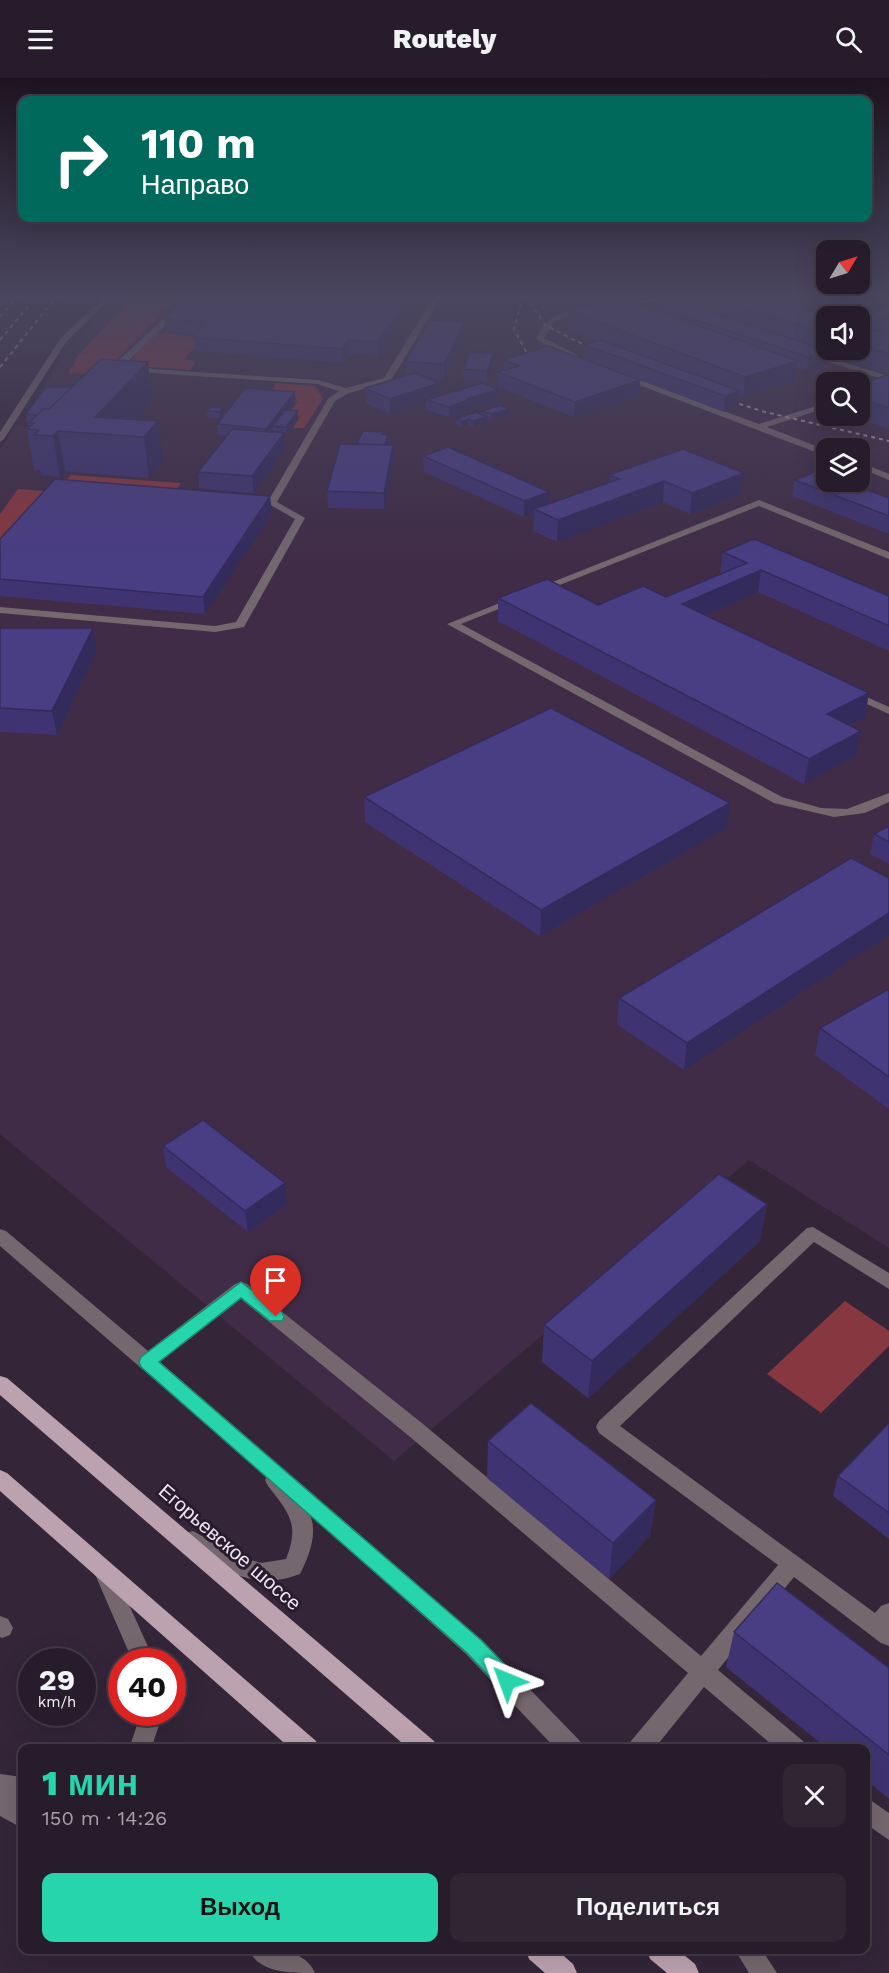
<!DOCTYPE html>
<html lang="ru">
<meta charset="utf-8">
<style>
body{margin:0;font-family:"Work Sans",sans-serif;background:#2f2533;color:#f1f3f6;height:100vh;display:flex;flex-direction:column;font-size:22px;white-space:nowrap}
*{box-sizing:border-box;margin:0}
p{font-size:20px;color:#a4a1a9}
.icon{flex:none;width:33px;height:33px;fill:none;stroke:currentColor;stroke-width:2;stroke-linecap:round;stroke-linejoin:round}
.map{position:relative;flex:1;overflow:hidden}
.sheet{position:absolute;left:18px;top:1666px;width:852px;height:210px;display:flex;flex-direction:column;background:#271c2b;border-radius:12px;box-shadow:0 6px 24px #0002,0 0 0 2px #433a47}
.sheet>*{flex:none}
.top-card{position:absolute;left:18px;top:18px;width:854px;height:126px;border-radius:12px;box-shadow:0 6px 24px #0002,0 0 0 2px #433a47;background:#00695c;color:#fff;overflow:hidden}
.needle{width:39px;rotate:52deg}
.controls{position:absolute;left:816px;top:162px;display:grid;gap:12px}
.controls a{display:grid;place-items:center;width:54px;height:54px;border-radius:12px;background:#271c2b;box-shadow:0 6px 24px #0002,0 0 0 2px #433a47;font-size:30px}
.speed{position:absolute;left:18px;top:1570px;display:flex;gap:12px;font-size:30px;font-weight:700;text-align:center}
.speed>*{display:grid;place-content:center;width:78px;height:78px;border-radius:50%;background:#271c2b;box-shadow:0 6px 24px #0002,0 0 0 2px #433a47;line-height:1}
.speed small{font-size:15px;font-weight:400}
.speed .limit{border:9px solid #d22;background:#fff;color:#111}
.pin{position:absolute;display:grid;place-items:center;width:51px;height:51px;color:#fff;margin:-62px -26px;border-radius:50% 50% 50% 0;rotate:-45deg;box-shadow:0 0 6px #0007}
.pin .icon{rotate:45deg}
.me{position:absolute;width:66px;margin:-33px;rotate:316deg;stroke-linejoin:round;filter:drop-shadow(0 0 4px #0008)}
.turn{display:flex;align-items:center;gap:21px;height:126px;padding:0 24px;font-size:27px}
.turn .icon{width:78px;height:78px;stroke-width:2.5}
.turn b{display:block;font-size:42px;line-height:51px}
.round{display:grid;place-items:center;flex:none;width:63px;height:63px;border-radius:12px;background:#2f2533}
.head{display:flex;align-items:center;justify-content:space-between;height:102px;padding:0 24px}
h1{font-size:36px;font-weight:800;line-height:45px;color:#27d5ad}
.button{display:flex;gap:12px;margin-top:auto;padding:12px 24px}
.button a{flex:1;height:69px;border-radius:12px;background:#27d5ad;color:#111;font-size:24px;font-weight:800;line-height:69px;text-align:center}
.button a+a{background:#2f2533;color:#f1f3f6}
header{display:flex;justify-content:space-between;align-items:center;height:78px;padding:0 24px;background:#271c2b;font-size:27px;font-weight:800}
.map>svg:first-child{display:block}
.built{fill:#402c46;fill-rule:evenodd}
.green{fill:#863740}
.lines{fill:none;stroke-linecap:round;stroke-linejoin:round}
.minor{fill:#74676d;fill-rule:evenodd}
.major{fill:#bca2af;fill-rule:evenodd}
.rail{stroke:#a89dac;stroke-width:2;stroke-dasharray:4 4;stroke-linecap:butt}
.wall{fill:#3f3471;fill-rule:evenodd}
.shaded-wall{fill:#332b5c}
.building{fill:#493d83;stroke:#332b5c;stroke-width:1.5}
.route{fill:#27d5ad;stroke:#198a70;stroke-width:1.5}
.labels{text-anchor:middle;stroke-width:6;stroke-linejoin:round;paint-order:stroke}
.near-street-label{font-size:20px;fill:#f0e6f3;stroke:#2a1b2f}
</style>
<header><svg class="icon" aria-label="menu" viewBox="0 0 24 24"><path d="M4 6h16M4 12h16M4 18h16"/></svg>Routely<svg class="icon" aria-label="search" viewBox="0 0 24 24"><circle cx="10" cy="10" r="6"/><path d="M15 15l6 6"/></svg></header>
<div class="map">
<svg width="889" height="1895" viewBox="0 0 889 1895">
<rect width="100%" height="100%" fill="#342539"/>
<path class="built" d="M 121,218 L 889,218 L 889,1170 L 749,1082 L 394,1383 L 0,1056 L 0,372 L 15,348 L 39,349 L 42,344 L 24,344 L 60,281 ZM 826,238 L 860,238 L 860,272 L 826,272 ZM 826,304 L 860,304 L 860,338 L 826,338 ZM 826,370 L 860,370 L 860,404 L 826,404 Z"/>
<path class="green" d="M 133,218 L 179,218 L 115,283 L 140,300 L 68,295 L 79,277 Z
M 153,255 L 204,259 L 184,281 L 196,283 L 190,292 L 141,288 L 131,283 Z
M 276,305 L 315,308 L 323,321 L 304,350 L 293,350 L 300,339 L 288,337 L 298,323 L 266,321 Z
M 71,397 L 181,405 L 176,412 L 65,403 Z
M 18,411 L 58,414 L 0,478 L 0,436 Z
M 845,1223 L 889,1253 L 889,1268 L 821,1335 L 767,1296 Z"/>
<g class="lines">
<path class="minor" d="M 105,218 L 113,218 L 66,264 L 4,361 L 0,364 L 0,354 L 60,261 Z
M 188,218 L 196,218 L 125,286 L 137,290 L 318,302 L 346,310 L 384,300 L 434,218 L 442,218 L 390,304 L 349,315 L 335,323 L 277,424 L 305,440 L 244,549 L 215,554 L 0,535 L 0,529 L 215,548 L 236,544 L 295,441 L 267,425 L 328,321 L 339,313 L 317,306 L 137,294 L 122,292 L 117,288 L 117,284 Z
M 659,220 L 656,224 L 613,228 L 609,226 Z
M 586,228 L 589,232 L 555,243 L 544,260 L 577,277 L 577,281 L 571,281 L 536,261 C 546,237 563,234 586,228 Z
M 806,273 L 889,298 L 889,303 L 806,277 Z
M 621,295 L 759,346 L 826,325 L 826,330 L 767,349 L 826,372 L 826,378 L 618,299 L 617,297 Z
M 860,384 L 889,396 L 889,402 L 860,390 Z
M 759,422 L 889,474 L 889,481 L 759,428 L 461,546 L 782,719 L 821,730 L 847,731 L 889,715 L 889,724 L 865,735 L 834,739 L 774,725 L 447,546 Z
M 851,612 L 889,629 L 889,636 L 847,617 L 845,615 Z
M 813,1149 L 889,1195 L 889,1211 L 814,1164 L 620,1348 L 875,1535 L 881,1528 L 889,1525 L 889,1568 L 881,1565 L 794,1499 L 718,1592 L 803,1663 L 806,1671 L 777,1671 L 704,1609 L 654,1671 L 628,1671 L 631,1663 L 688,1595 L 409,1358 L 241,1221 L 160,1284 L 482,1562 L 580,1663 L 583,1671 L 556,1671 L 466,1576 L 310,1437 C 318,1456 309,1478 300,1496 C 252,1514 226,1492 186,1469 L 183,1462 L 186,1455 L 193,1453 L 238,1478 L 261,1485 L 286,1481 C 300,1446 289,1435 268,1408 L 265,1402 L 267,1399 L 0,1168 L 0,1151 L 6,1153 L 148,1273 L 235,1206 L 241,1204 L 247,1206 L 423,1346 L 701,1578 L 778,1487 L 599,1355 L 596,1349 L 599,1343 L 807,1150 Z
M 104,1484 L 111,1487 L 155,1584 L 133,1584 L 94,1494 L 97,1487 Z
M 0,1538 L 8,1541 L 13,1550 L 10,1557 L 2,1560 L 0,1559 Z
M 141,1635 L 163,1635 L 151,1671 L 129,1671 Z
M 0,1696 L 22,1699 L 22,1721 L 16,1721 L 22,1725 L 22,1750 L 0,1738 Z
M 866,1719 L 889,1735 L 889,1762 L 866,1746 Z
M 249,1872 C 272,1872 304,1869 315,1895 C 291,1895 259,1895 249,1872 Z
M 735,1872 L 762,1872 L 777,1895 L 749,1895 Z"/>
<path class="major" d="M 0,1298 L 7,1300 L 434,1663 L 437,1671 L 409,1671 L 0,1317 Z
M 0,1392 L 7,1395 L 316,1663 L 319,1671 L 291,1671 L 0,1413 Z
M 526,1872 L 557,1872 L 573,1886 L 577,1895 L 545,1895 L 529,1881 Z
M 647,1872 L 678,1872 L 695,1886 L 699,1895 L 667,1895 L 650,1881 Z"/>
<path class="rail" d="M 523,218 L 514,251 L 532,285
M 526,218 L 545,247 L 600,275
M 0,239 L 18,218
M 0,262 L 37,218
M 0,289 L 57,218
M 724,321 L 765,334 L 889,363"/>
</g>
<path class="wall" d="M 418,218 L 378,278 L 349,276 L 343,285 L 195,273 L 193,259 L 195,257 L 166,255 L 164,241 Z
M 594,218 L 636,218 L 622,220 L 656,233 L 657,229 L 671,224 L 671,218 L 868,218 L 884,231 L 889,241 L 889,351 L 850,338 L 860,338 L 860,307 L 888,296 L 827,276 L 826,286 L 807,293 L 796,289 L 794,302 L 743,318 L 740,317 L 738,328 L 724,334 L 640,302 L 639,317 L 574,339 L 498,309 L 498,294 L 504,292 L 504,282 L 584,281 L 585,267 L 599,263 L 568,251 L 568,233 L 603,223 ZM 826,238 L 860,238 L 860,272 L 826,272 ZM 868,246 L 867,250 L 861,248 Z
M 465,258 L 444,301 L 426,300 L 439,305 L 439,318 L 498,322 L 469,331 L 469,333 L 449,339 L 426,332 L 426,324 L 390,336 L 366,325 L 365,310 L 406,298 L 406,284 Z
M 148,284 L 152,322 L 135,342 L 163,383 L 149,400 L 65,393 L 60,399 L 41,397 L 40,392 L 34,392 L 27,351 L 29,349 L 29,347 L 28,347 L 26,336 L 72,309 Z
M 494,285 L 487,303 L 463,302 L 463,291 Z
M 296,324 L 289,333 L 298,333 L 298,339 L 287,355 L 273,353 L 272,355 L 285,371 L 254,415 L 199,410 L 198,394 L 227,357 L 218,357 L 217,346 Z
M 509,331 L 509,336 L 491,342 L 487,340 L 487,344 L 473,349 L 468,346 L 462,348 L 456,346 L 456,341 L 482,337 L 482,333 Z
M 207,333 L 224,335 L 220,340 L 207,339 Z
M 383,354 L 383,356 L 388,367 L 393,383 L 384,431 L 328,430 L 327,413 L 357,366 Z
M 683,371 L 741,416 L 690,436 L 663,424 L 557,464 L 533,453 L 534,435 L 524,439 L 424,394 L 423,378 L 548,426 L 609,405 L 609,397 Z
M 795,402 L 889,420 L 889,456 L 792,418 Z
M 90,404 L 272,435 L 205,536 L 0,518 L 0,461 Z
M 723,474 L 889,518 L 889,573 L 758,514 L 706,537 L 865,639 L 849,647 L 861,653 L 857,677 L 804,706 L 498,543 L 498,520 L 598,527 L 666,519 L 720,496 Z
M 0,550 L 96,573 L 57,657 L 0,654 Z
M 364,719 L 726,750 L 540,858 L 365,744 Z
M 889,748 L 889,786 L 870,776 L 874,756 Z
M 851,780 L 684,992 L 617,946 L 619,920 Z
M 889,911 L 889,1031 L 815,977 L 820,950 Z
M 163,1068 L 287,1126 L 248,1154 L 166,1089 Z
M 767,1126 L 760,1163 L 588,1320 L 542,1284 L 544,1247 Z
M 889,1345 L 889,1461 L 833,1418 L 838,1398 Z
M 488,1363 L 656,1422 L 650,1458 L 609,1501 L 487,1400 Z
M 734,1554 L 889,1590 L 889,1721 L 866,1702 L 866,1671 L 828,1671 L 726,1589 Z"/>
<path class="shaded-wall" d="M 409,218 L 418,218 L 378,278 L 378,264 Z
M 555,218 L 572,218 L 555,220 Z
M 604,218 L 636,218 L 603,224 Z
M 885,223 L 883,239 L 869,236 L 868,246 L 860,249 L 860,238 L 856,238 L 858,232 Z
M 465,244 L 465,258 L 444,301 L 444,286 Z
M 348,262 L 349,276 L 343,285 L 342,271 Z
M 828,272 L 826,286 L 807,293 L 809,279 Z
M 494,275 L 494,285 L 487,303 L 487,293 Z
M 797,283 L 794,302 L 743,318 L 745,299 Z
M 148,284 L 152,322 L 120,358 L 95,339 Z
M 640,302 L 639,317 L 574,339 L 575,324 Z
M 439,305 L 439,320 L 426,322 L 426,324 L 390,336 L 390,321 Z
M 498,311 L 498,322 L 469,331 L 469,333 L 449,339 L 449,329 L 467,321 Z
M 740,313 L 738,328 L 724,334 L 725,318 Z
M 295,314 L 296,324 L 277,348 L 272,348 L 273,353 L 266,361 L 266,351 Z
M 224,329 L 224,335 L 220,340 L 219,334 Z
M 509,331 L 509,336 L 491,342 L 491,336 Z
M 298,333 L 298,339 L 287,355 L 286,349 Z
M 487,339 L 487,344 L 473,349 L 473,343 Z
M 468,341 L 468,346 L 462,348 L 462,343 Z
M 158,343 L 163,383 L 149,400 L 144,359 Z
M 58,353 L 65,393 L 60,399 L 53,358 Z
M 284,355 L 285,371 L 254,415 L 252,398 Z
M 393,367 L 393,383 L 384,431 L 384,415 Z
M 744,395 L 741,416 L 690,436 L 692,415 Z
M 664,403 L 663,424 L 557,464 L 558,442 Z
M 549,414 L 548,430 L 534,431 L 534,435 L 524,439 L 524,423 Z
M 270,418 L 272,435 L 205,536 L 203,519 Z
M 761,492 L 758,514 L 679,549 L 682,526 Z
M 93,550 L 96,573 L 57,657 L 52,633 Z
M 869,615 L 865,639 L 823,660 L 827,636 Z
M 861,653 L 857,677 L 804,706 L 809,681 Z
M 730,725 L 726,750 L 540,858 L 541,832 Z
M 889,835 L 889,857 L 684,992 L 687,965 Z
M 285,1105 L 287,1126 L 248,1154 L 245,1133 Z
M 767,1126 L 760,1163 L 588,1320 L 592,1283 Z
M 656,1422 L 650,1458 L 609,1501 L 613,1465 Z"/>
<path class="building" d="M 188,218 L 409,218 L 378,264 L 348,262 L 342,271 L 193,259 L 207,244 L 164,241 Z
M 707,218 L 764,218 L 830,238 L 826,238 L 826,256 Z
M 810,218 L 868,218 L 885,223 L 858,232 Z
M 619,219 L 797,283 L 745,299 L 568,233 Z
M 676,223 L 826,272 L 828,272 L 809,279 L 657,229 Z
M 889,229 L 889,241 L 869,236 Z
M 430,242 L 465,244 L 444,286 L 406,284 Z
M 860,248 L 889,257 L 889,276 L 860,267 Z
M 600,262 L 740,313 L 725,318 L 585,267 Z
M 548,268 L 640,302 L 575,324 L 498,294 L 519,288 L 504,282 Z
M 470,274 L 494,275 L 487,293 L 463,291 Z
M 101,281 L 148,284 L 95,339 L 158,343 L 144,359 L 58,353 L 53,358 L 34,357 L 39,352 L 27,351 L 34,345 L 29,345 L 43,331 L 49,331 Z
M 415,295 L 439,305 L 390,321 L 365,310 Z
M 889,296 L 889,330 L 860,320 L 860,307 Z
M 482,305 L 498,311 L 467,321 L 469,322 L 449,329 L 426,322 Z
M 46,309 L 72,309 L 49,331 L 43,331 L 37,337 L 26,336 Z
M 245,310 L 295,314 L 266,351 L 217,346 Z
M 500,327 L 509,331 L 491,336 L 482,333 Z
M 211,329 L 224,329 L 219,334 L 207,333 Z
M 285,332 L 298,333 L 286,349 L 272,348 Z
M 476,334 L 487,339 L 473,343 L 468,341 L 462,343 L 456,341 Z
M 232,351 L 284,355 L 252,398 L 198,394 Z
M 363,353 L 383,354 L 382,356 L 388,357 L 385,367 L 357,366 Z
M 340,366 L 393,367 L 384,415 L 327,413 Z
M 448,369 L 549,414 L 524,423 L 423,378 Z
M 683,371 L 744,395 L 692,415 L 664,403 L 558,442 L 534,431 L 619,401 L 609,397 Z
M 817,393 L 826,396 L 826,404 L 846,404 L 889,420 L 889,438 L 795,402 Z
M 55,401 L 270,418 L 203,519 L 0,501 L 0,461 Z
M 754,461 L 889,518 L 889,548 L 761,492 L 682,526 L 869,615 L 827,636 L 861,653 L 809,681 L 498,520 L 547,501 L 598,527 L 643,508 L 666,519 L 747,485 L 723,474 Z
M 0,550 L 93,550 L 52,633 L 0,630 Z
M 551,630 L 730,725 L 541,832 L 364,719 Z
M 889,748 L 889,764 L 874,756 Z
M 851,780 L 889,800 L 889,835 L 687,965 L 619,920 Z
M 889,911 L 889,999 L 820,950 Z
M 203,1042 L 285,1105 L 245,1133 L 163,1068 Z
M 719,1096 L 767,1126 L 592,1283 L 544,1247 Z
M 531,1325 L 656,1422 L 613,1465 L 488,1363 Z
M 889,1345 L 889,1435 L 838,1398 Z
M 777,1505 L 889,1590 L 889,1677 L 734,1554 Z"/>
<linearGradient id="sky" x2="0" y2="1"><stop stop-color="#1d141f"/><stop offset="0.45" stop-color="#4a465f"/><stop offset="1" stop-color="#4a465f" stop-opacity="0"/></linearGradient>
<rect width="889" height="483" fill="url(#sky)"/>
<path class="route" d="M 241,1204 L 282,1234 L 284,1239 L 282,1243 L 270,1243 L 241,1220 L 159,1284 L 481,1562 L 514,1596 L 517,1603 L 514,1610 L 507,1612 L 500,1610 L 467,1575 L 141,1289 L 139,1284 L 141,1279 Z"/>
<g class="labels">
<g class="near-street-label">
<text transform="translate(230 1469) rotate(41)" y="7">Егорьевское шоссе</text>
</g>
</g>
</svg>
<div class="controls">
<a><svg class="needle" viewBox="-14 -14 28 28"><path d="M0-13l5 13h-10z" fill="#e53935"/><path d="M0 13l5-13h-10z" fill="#a4a1a9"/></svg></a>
<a><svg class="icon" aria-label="sound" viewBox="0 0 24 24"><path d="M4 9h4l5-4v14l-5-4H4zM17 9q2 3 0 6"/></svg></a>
<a><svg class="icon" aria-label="search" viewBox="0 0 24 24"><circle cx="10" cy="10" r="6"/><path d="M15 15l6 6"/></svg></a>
<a><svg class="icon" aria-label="layers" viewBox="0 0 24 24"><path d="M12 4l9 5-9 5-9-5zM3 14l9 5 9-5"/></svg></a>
</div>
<div class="speed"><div>29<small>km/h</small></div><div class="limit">40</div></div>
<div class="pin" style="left:276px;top:1239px;background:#d93025"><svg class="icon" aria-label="arrive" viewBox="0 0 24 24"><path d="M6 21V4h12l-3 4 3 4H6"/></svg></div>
<svg class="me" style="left:507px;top:1603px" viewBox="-20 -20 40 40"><path d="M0-17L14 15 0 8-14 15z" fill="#27d5ad" stroke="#fff" stroke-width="4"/></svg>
<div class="top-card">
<div class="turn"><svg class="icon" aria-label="right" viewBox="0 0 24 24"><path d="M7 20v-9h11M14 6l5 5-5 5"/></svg><div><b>110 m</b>Направо</div></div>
</div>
<section class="sheet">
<div class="head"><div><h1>1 мин</h1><p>150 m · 14:26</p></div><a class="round"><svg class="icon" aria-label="close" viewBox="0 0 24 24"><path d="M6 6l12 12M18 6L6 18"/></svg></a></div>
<div class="button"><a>Выход</a><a>Поделиться</a></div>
</section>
</div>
